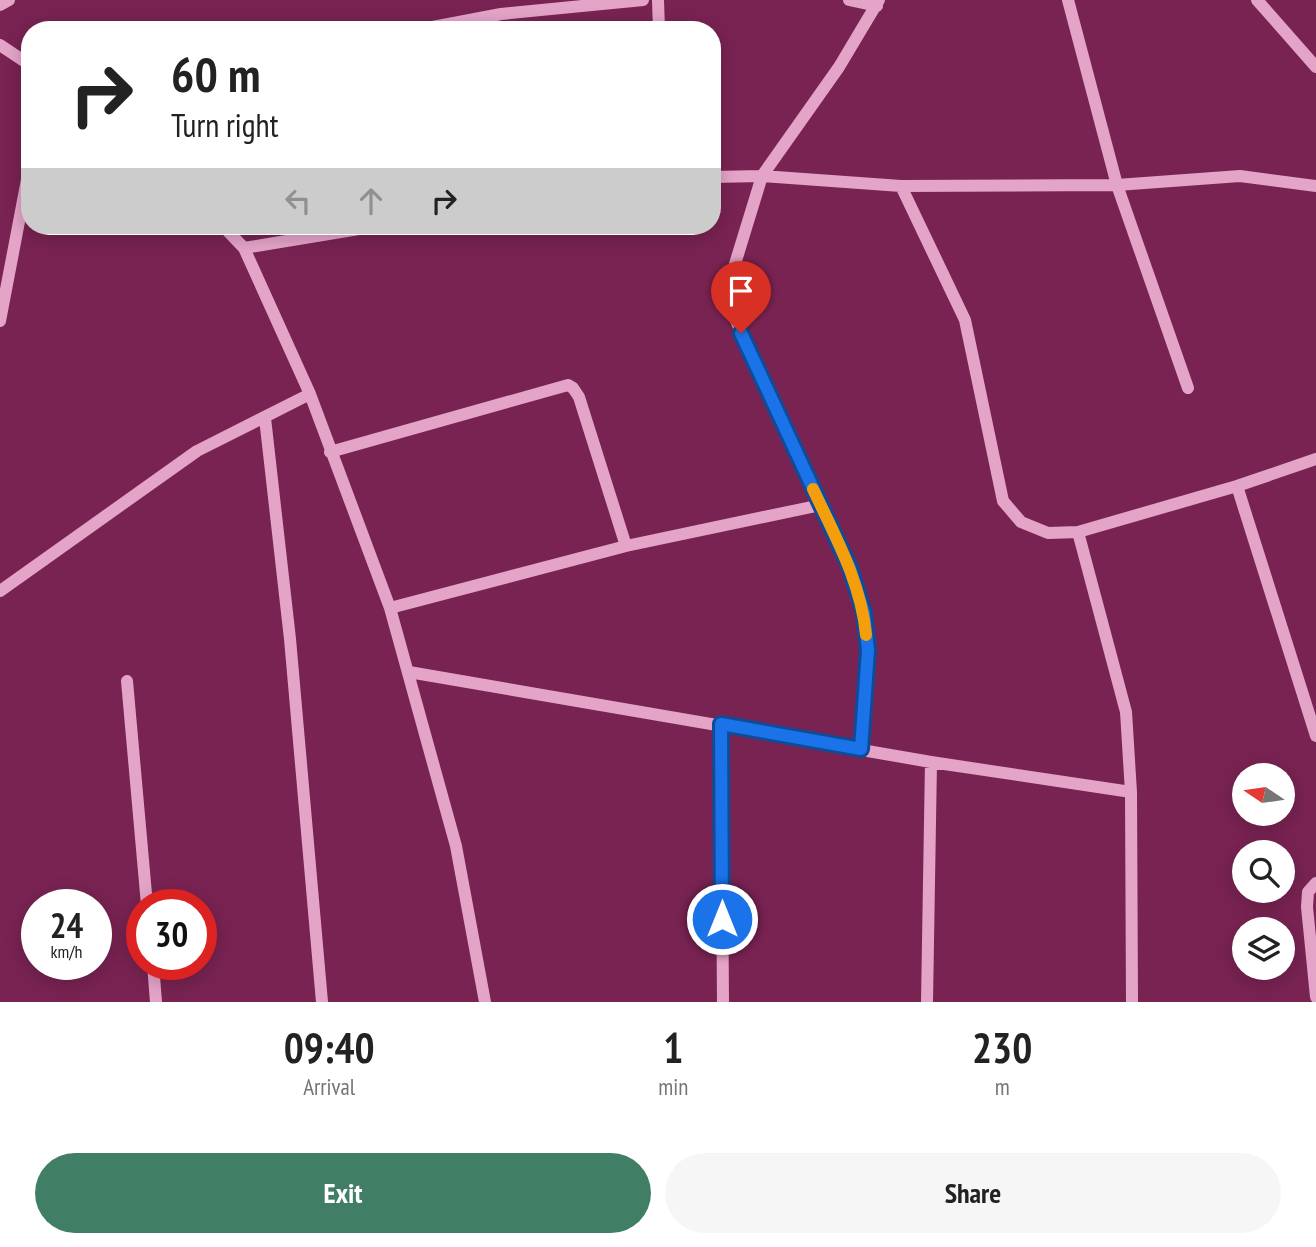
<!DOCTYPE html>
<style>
body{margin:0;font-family:"PT Sans Narrow",sans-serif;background:#f6f6f6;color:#222;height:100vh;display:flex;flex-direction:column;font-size:26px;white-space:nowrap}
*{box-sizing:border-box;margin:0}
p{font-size:23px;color:#767676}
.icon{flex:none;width:38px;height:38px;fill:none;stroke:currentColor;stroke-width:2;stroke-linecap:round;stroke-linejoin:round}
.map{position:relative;height:1002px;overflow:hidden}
.side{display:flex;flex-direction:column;background:#fff;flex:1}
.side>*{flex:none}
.banner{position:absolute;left:21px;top:21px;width:700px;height:214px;border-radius:28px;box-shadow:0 4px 18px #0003;background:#fff;color:#222;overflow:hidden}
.needle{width:46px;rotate:283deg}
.controls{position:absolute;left:1232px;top:763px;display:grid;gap:14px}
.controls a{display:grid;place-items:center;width:63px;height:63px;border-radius:50%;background:#fff;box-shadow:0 4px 18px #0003;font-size:35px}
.speed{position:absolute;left:21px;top:889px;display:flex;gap:14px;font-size:35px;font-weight:700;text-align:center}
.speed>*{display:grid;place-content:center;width:91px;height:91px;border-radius:50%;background:#fff;box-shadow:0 4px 18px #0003;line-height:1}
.speed small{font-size:18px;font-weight:400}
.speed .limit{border:10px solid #d22;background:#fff;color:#111}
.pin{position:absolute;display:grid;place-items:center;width:60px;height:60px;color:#fff;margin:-72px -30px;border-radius:50% 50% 50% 0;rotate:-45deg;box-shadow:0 0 7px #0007}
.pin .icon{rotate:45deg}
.me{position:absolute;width:77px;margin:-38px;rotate:0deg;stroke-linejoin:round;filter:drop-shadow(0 0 5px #0008)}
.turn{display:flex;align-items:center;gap:24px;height:147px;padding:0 35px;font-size:32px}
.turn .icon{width:91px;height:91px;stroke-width:2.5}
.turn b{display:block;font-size:49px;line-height:60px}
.lanes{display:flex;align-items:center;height:66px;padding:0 35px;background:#0003;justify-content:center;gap:35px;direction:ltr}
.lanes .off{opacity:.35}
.eta{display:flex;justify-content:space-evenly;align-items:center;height:119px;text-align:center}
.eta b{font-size:42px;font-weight:800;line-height:49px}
.primary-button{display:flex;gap:14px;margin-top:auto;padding:14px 35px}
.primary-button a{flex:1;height:80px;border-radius:42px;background:#417e66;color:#fff;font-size:28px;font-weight:800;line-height:80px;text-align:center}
.primary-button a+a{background:#f6f6f6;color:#222}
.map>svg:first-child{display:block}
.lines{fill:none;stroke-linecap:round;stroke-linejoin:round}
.minor{stroke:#e4a4c8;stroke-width:12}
.route-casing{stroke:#114b97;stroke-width:18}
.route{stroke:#1a73e8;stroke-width:12}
.slow{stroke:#f59e0b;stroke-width:12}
</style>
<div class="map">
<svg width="1316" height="1002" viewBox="0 0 1316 1002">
<rect width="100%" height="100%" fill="#792352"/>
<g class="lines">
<path class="minor" d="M 658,0 L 659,30
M 849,0 L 877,6
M 1068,0 L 1117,185 L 1188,388
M 1257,0 L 1316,67
M 0,5 L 9,0
M 417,30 L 501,14 L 643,0
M 0,45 L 30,65
M 712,177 L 762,176 L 901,186 L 1117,185 L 1240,176 L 1316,186
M 901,186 L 965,320 L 1003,501 L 1021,522 L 1048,533 L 1078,532 L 1237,486 L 1316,459
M 223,226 L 244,248 L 310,394 L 390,608 L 456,846 L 485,1002
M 244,248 L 377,226
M 0,321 L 30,164
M 265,418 L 290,639 L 322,1002
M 330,452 L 568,385 L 573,388 L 579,397 L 626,546
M 1237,486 L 1316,736
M 1078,532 L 1126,712 L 1131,792 L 1132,1002
M 0,591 L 197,451 L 310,394
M 390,608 L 626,546 L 821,505
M 409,672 L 931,762 L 1131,792
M 127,681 L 147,905
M 721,724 L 723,1002
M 861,749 L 868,650 L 864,613 L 850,568 L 747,347 L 735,318 L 731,290 L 735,264 L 762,176 L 839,67 L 879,0
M 1316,883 L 1308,892 L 1307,907 L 1316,997
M 153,964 L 156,1002
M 927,1002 L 931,762"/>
</g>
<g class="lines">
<defs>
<path id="route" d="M 722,919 L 721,724 L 861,749 L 868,650 L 864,613 L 850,568 L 741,333"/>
</defs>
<use href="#route" class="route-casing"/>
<use href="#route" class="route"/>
<path class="slow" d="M 813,489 C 835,536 861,582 866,635"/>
</g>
</svg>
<div class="controls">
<a><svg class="needle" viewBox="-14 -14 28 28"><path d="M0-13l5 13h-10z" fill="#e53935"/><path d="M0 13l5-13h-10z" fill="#767676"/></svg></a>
<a><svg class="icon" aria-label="search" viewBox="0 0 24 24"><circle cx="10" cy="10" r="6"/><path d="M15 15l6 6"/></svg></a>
<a><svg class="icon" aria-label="layers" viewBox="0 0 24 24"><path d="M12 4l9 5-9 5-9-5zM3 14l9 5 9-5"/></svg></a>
</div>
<div class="speed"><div>24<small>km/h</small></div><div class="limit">30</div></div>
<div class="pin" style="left:741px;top:333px;background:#d93025"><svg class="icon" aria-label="arrive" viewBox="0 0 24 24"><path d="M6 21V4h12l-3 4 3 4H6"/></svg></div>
<svg class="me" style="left:722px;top:919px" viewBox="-20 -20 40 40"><circle r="17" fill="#1a73e8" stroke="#fff" stroke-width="3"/><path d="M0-11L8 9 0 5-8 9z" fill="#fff"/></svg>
<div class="banner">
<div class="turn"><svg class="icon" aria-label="right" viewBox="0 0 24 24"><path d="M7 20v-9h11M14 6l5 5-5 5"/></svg><div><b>60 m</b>Turn right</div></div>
<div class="lanes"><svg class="icon off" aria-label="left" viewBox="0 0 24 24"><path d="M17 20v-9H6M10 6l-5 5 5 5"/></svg><svg class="icon off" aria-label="ahead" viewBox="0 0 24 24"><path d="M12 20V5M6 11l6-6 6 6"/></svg><svg class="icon" aria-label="right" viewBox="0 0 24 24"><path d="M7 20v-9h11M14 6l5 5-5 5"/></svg></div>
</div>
</div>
<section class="side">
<div class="eta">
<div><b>09:40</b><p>Arrival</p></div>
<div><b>1</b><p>min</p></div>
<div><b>230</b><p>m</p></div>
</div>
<div class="primary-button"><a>Exit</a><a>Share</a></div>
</section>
